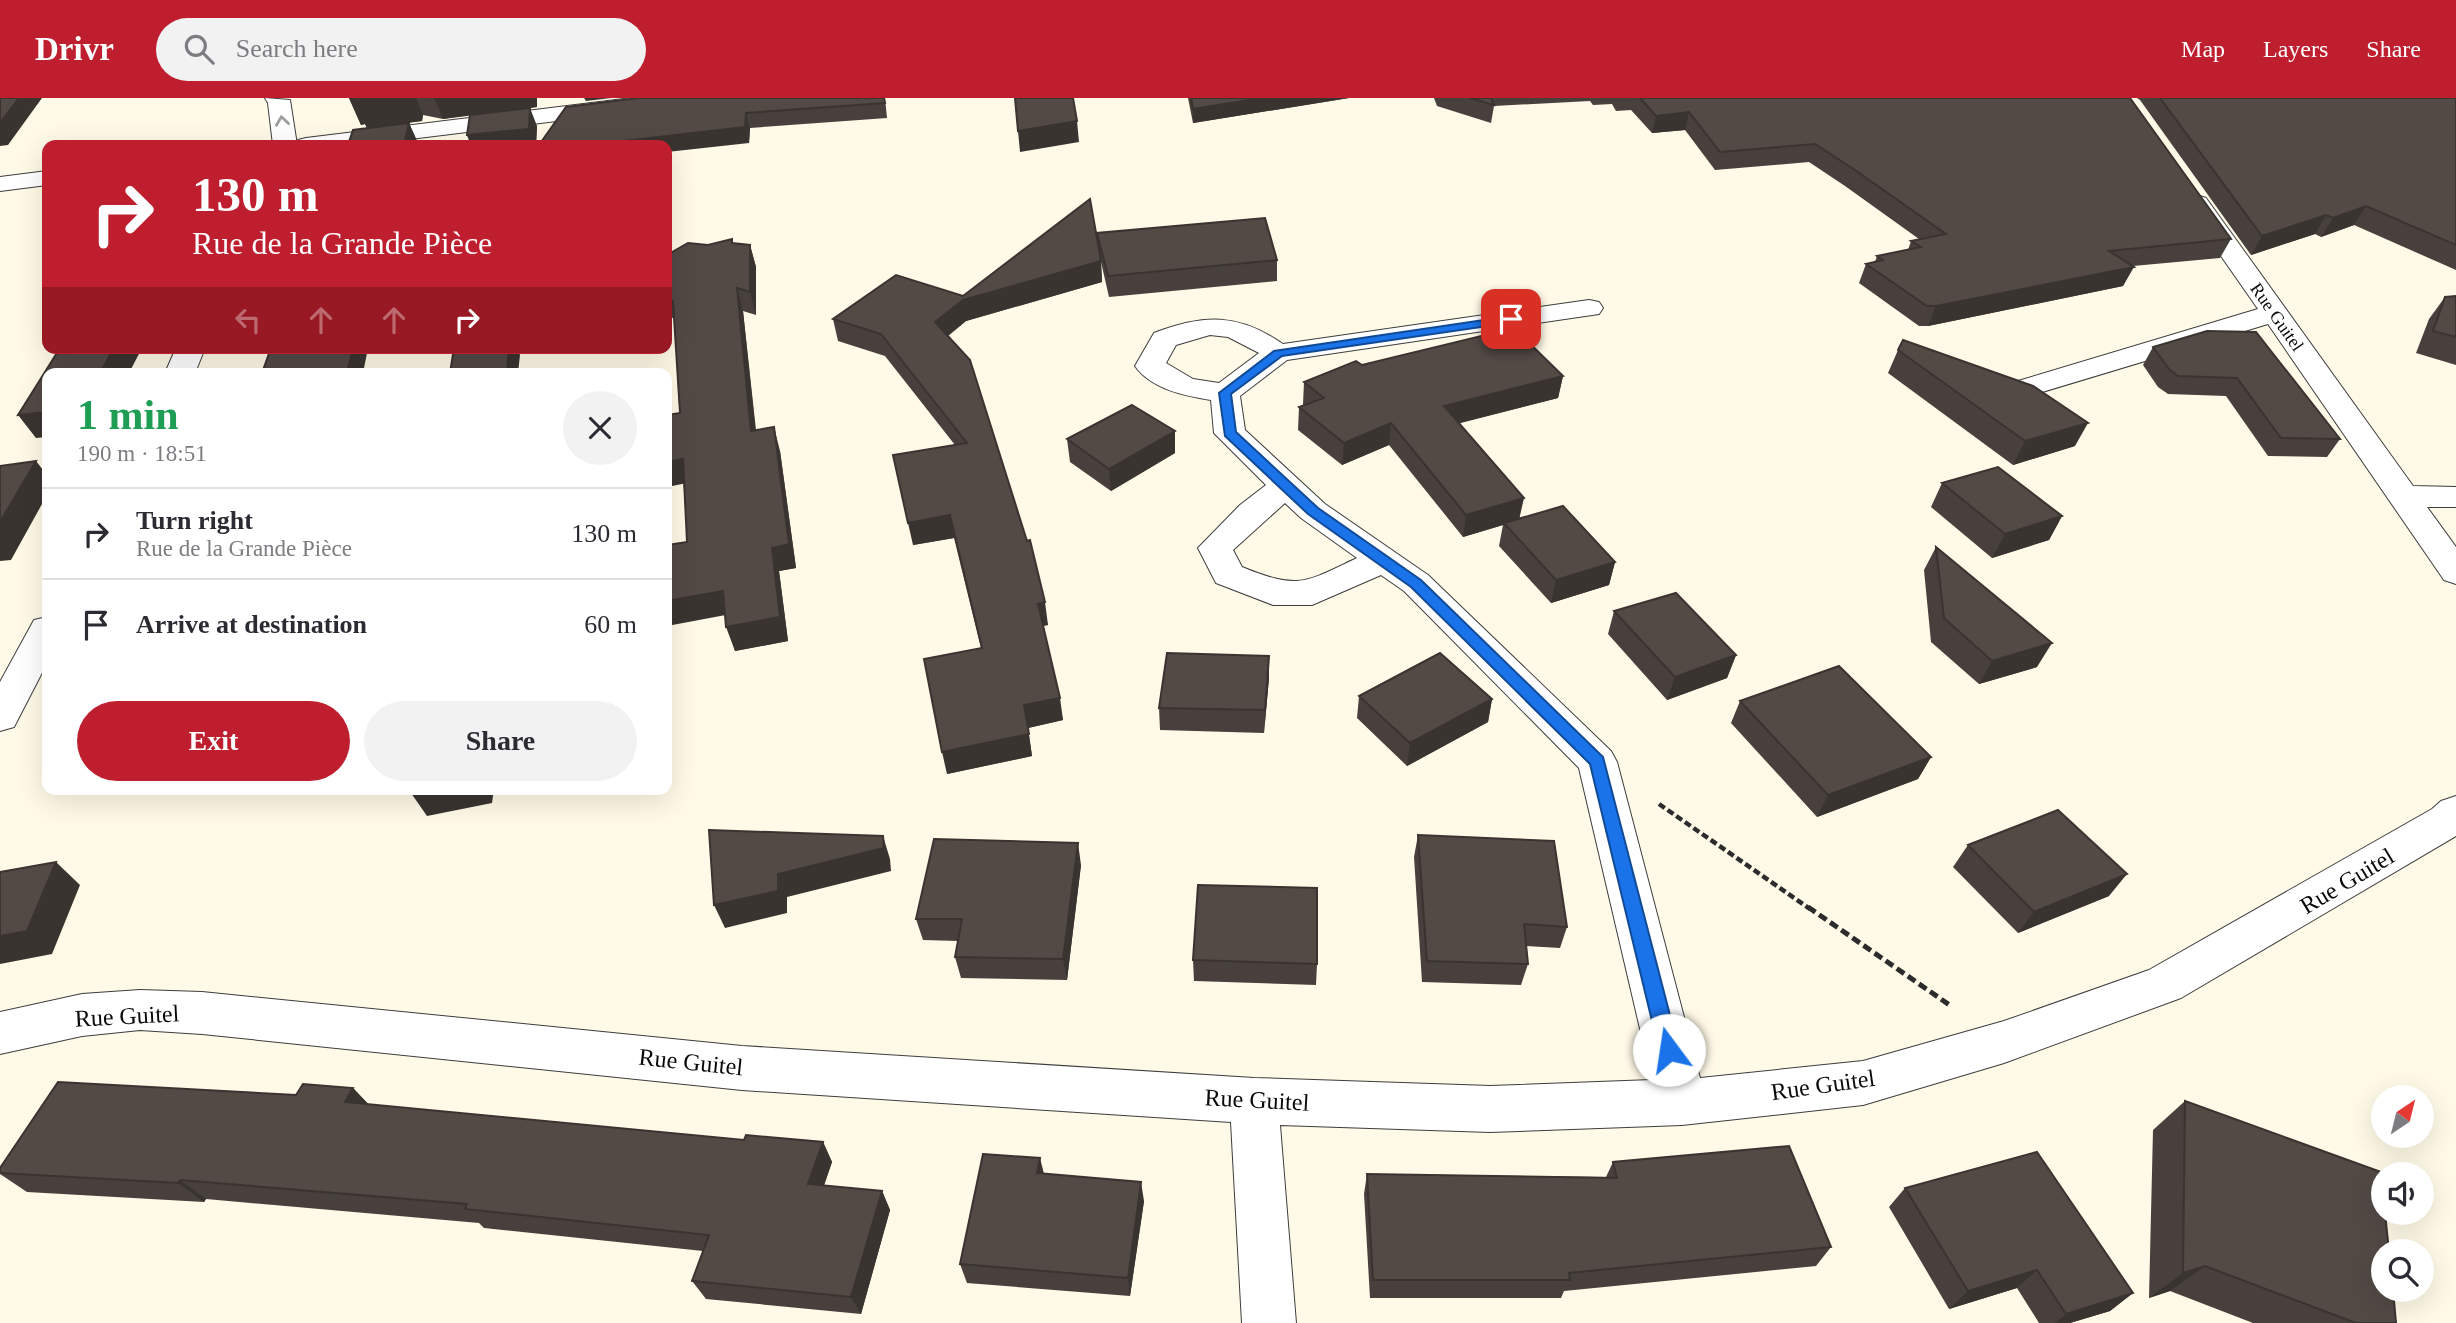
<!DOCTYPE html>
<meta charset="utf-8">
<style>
body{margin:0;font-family:"Times New Roman",serif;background:#f2f2f3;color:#2b2b33;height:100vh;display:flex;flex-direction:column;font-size:26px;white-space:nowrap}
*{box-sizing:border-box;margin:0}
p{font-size:23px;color:#7c7c81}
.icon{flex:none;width:38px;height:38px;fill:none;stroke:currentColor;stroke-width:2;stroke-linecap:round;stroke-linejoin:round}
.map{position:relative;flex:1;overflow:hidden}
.panel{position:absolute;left:42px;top:270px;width:630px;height:427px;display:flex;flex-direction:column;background:#fff;border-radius:14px;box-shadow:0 7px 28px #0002}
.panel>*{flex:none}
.top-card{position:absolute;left:42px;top:42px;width:630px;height:214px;border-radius:14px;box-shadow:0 7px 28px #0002;background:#be1e2e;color:#fff;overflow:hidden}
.needle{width:46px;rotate:35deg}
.buttons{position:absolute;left:2371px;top:987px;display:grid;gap:14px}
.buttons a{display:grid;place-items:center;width:63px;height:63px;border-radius:50%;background:#fff;box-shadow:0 7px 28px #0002;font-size:35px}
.pin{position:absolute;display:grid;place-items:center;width:60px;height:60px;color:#fff;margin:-30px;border-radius:14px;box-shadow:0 4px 10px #0006}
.me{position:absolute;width:77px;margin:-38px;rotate:346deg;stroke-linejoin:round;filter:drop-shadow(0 0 5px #0008)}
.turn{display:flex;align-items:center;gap:24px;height:147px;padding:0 35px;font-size:32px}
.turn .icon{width:91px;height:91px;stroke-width:2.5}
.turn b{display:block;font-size:49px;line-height:60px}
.lanes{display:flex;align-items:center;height:66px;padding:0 35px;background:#0003;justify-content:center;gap:35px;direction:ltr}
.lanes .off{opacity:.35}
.round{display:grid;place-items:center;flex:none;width:74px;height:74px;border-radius:37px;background:#f2f2f3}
.head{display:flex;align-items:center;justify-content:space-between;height:119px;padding:0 35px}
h1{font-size:42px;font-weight:800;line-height:52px;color:#1e9e55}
.cta{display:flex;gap:14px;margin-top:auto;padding:14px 35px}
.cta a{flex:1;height:80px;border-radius:42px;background:#be1e2e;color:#fff;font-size:28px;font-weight:800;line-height:80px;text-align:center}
.cta a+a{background:#f2f2f3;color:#2b2b33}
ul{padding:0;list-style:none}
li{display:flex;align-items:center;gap:21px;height:91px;padding:0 35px;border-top:2px solid #e1e1e2}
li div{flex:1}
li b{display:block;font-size:26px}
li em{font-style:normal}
header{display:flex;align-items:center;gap:42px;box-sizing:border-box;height:98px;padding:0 35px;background:#be1e2e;color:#fff}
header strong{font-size:33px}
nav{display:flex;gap:38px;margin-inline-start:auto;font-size:24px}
.search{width:490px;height:63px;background:#f2f2f3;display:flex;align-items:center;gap:18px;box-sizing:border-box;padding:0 24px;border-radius:38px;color:#7c7c81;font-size:26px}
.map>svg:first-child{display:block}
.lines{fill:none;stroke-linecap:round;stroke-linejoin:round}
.minor-casing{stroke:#3d3d3d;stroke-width:2}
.tertiary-casing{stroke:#3d3d3d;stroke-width:2}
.path-far1{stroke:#2c2c2c;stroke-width:4.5;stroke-dasharray:7 3.5;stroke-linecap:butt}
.path{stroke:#2c2c2c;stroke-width:5;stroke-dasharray:9 4.5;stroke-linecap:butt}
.minor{fill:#fff;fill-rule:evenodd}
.tertiary{fill:#fff;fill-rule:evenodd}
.wall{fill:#47403c}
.shaded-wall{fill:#3a3431}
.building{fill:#534a46;stroke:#3a3431;stroke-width:2}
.oneway{stroke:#9d9d9d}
.route{fill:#1a73e8;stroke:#114b97;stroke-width:2}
.labels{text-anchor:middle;stroke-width:7;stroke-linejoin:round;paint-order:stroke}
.far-street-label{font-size:18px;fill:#0a0a0a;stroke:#fff}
.near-street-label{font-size:24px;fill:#0a0a0a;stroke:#fff}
</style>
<header>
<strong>Drivr</strong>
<div class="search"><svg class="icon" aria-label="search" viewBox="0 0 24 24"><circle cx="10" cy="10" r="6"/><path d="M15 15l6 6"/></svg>Search here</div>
<nav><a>Map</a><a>Layers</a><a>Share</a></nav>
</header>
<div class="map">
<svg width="2456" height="1225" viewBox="0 0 2456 1225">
<rect width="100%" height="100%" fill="#fff9e7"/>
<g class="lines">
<defs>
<path id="minor" d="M 265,0 L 290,2 L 297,47 L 273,47 L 268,5 Z
M 2197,97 L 2206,100 L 2413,388 L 2456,389 L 2456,409 L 2427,409 L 2456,449 L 2456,486 L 2444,482 L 2268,226 L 2029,298 L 2018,295 L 2014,289 L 2018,283 L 2258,211 L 2184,105 L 2188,100 Z
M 1589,202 L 1599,204 L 1603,210 L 1599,216 L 1287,262 L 1240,298 L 1245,332 L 1325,406 L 1428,477 L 1611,653 L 1617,664 L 1700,980 L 1863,963 L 2004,923 L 2149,872 L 2432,711 L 2441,703 L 2456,698 L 2456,738 L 2181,900 L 2004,965 L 1863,1007 L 1682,1027 L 1490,1034 L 1280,1027 L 1296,1225 L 1242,1225 L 1231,1024 L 742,992 L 202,936 L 140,932 L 82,938 L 0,956 L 0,914 L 82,896 L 140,892 L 202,894 L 742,948 L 1254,980 L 1490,988 L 1652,982 L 1579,670 L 1404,493 L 1381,477 L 1312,507 L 1273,507 L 1216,485 L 1198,450 L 1240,407 L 1266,387 L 1214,335 L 1211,302 C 1185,298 1151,291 1135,268 L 1154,235 C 1204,216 1238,215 1283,246 ZM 1210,237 L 1228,239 L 1259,255 L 1219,285 L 1193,281 L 1166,265 L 1176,247 ZM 1285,405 L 1301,420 L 1357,460 C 1304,485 1299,492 1242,469 L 1233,452 Z
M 176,250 L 205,250 L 195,275 L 165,275 Z
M 47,519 L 47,565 L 14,629 L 0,633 L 0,584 L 34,522 Z"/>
<path id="tertiary" d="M 632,0 L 698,0 L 695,5 L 687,7 L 361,47 L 294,47 L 298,42 L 306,40 Z
M 47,73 L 47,87 L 0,93 L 0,79 Z"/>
</defs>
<use href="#minor" class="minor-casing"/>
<use href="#tertiary" class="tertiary-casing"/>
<path class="path-far1" d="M 1659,706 L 1810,811"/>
<path class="path" d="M 1808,809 L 1951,908"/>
<use href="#minor" class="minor"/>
<use href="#tertiary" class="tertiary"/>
</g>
<path class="wall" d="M 349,0 L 537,0 L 537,9 L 473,17 L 537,28 L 536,47 L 471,47 L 467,37 L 470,17 L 443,21 L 423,17 L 422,23 L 374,29 L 409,25 L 417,43 L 416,47 L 348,47 L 367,30 L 365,26 L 361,27 Z
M 885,0 L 887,20 L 750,30 L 749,45 L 566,9 Z
M 1188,0 L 1349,0 L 1193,25 Z
M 1434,0 L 2130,0 L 2231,141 L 2220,160 L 2133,168 L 2123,188 L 1928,228 L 1919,228 L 1859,185 L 1866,166 L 1875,164 L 1877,158 L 1908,152 L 1911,143 L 1919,141 L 1845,88 L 1809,64 L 1715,72 L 1685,32 L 1652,35 L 1631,12 L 1616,13 L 1612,6 L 1593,7 L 1590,3 L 1494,8 L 1491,25 L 1437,8 Z
M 2137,0 L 2456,0 L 2456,172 L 2354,127 L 2321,139 L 2315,136 L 2251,157 L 2140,2 Z
M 1097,135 L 1277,162 L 1277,183 L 1109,199 L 1101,164 L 1102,184 L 966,223 L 948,238 L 1048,527 L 1043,528 L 1063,622 L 1028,630 L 1032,658 L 947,676 L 981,550 L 954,440 L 913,447 L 955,347 L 885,258 L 838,243 L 833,221 L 963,198 L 1098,149 Z
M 733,145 L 750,147 L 756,169 L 756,217 L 743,213 L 756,332 L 780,353 L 796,470 L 779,473 L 788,543 L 735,553 L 725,518 L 687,444 L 674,221 L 667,216 L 667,157 Z
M 2456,198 L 2456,267 L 2416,255 L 2429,221 L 2445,199 Z
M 2207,233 L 2340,341 L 2327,359 L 2268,358 L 2226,298 L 2168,296 L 2158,289 L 2143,267 L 2153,249 Z
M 1898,252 L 2075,348 L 2013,367 L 1888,275 Z
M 1362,267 L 1563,278 L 1558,300 L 1459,325 L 1520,420 L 1615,464 L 1609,487 L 1551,505 L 1499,448 L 1503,427 L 1463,439 L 1389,347 L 1342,367 L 1298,332 L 1299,309 L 1304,308 L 1303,306 L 1304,284 Z
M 1175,333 L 1175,355 L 1111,393 L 1070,364 L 1067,341 Z
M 1942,385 L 2062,418 L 2049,442 L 1992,460 L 1931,409 Z
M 1936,449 L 2037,569 L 1979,586 L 1931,544 L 1924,472 Z
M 1614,513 L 1736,557 L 1727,580 L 1667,602 L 1608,536 Z
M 1269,580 L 1264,635 L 1160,632 L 1159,610 Z
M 1359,598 L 1492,601 L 1488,624 L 1407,668 L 1357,620 Z
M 1740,603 L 1931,659 L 1918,681 L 1817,719 L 1731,625 Z
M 1418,737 L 1567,829 L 1560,850 L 1526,848 L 1528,866 L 1521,887 L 1422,884 L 1414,759 Z
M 1968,747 L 2109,798 L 2018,835 L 1953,769 Z
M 1081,767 L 1067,882 L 961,880 L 955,859 L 958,843 L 923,842 L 916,821 Z
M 1193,862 L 1317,866 L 1316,887 L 1194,883 Z
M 353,990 L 369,1007 L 744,1042 L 823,1044 L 832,1064 L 824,1087 L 882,1093 L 890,1112 L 861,1216 L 706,1201 L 692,1183 L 703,1153 L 484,1130 L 479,1125 L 206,1101 L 204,1104 L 27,1094 L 0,1076 L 0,1070 L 296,997 Z
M 2185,1003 L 2396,1225 L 2253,1225 L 2170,1193 L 2149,1200 L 2153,1032 Z
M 1613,1064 L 1831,1149 L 1816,1168 L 1564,1193 L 1561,1200 L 1370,1200 L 1364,1096 L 1367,1076 L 1606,1079 Z
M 1044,1076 L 1144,1103 L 1130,1198 L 967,1185 L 960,1166 Z
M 1905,1090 L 2133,1195 L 2110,1213 L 2070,1225 L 2039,1225 L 2017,1190 L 1949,1211 L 1889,1109 Z"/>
<path class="shaded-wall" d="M 19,0 L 42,0 L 8,47 L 0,48 L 0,25 Z
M 349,0 L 416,0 L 423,17 L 422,23 L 367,30 L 365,26 L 361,27 Z
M 434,0 L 537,0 L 537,9 L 443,21 Z
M 584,0 L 611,0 L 586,3 Z
M 1261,0 L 1349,0 L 1193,25 L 1193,11 Z
M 530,10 L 537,28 L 536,47 L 471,47 L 467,37 Z
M 1689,14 L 1685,32 L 1652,35 L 1656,18 Z
M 746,15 L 750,30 L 749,45 L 667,54 L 667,47 L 589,47 Z
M 1077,23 L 1079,44 L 1020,54 L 1018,33 Z
M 409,25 L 417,43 L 416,47 L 404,47 Z
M 2366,108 L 2354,127 L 2321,139 L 2333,120 Z
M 2326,117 L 2315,136 L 2251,157 L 2262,138 Z
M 750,147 L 756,169 L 756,217 L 750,194 Z
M 1101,163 L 1102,184 L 966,223 L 939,245 L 935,224 L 963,202 Z
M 2134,169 L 2123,188 L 1928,228 L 1936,208 Z
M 737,190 L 743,213 L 758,356 L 751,333 Z
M 114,250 L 142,250 L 129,275 L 100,275 Z
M 353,250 L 368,250 L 363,275 L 347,275 Z
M 509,250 L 517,250 L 520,257 L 518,275 L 507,275 Z
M 1563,278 L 1558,300 L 1441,330 L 1444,308 Z
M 47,314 L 47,339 L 36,340 L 18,317 Z
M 1391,325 L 1389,347 L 1342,367 L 1344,345 Z
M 2088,325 L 2075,348 L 2013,367 L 2025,343 Z
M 774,329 L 780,353 L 796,470 L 779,473 L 788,543 L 735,553 L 726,529 L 772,450 Z
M 1175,333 L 1175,355 L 1111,393 L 1109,371 Z
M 683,361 L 692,384 L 667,389 L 667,364 Z
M 36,363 L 47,377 L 47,397 L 11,462 L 0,463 L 0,424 Z
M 1524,400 L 1519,422 L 1504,425 L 1503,427 L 1463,439 L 1466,417 Z
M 950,417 L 954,440 L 913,447 L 908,425 Z
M 2062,418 L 2049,442 L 1992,460 L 2005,436 Z
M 1615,464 L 1609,487 L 1551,505 L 1556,482 Z
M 723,493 L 731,516 L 667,528 L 667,503 Z
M 1045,504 L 1048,527 L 1041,528 L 1038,506 Z
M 2052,545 L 2037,569 L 1979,586 L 1992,563 Z
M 1736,557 L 1727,580 L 1667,602 L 1675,579 Z
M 1269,558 L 1269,580 L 1264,635 L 1265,612 Z
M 1060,600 L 1063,622 L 1028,630 L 1032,658 L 947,676 L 942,654 L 1024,607 Z
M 1492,601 L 1488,624 L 1407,668 L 1410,645 Z
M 1931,659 L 1918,681 L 1817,719 L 1828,697 Z
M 430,691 L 494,691 L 492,705 L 427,718 L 411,695 Z
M 883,738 L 890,761 L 891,773 L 787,799 L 787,815 L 725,830 L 714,807 L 778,776 Z
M 1078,745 L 1081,767 L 1067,882 L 1063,861 Z
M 56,764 L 80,787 L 52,856 L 0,866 L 0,838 Z
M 2127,776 L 2109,798 L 2018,835 L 2034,814 Z
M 353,990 L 373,1011 L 345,1004 Z
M 823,1044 L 832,1064 L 818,1105 L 808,1086 Z
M 1040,1060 L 1045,1080 L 1037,1075 Z
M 180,1082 L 206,1101 L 204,1104 L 178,1085 Z
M 1141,1084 L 1144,1103 L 1130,1198 L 1128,1180 Z
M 882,1093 L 890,1112 L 861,1216 L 851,1199 Z
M 2205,1168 L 2170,1193 L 2149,1200 L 2183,1175 Z
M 2037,1172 L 2017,1190 L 1949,1211 L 1968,1193 Z
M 2133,1195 L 2110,1213 L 2070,1225 L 2055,1225 L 2066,1216 Z"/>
<path class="building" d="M 0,0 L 19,0 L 0,25 Z
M 355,0 L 376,0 L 354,3 Z
M 638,0 L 884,0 L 885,5 L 746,15 L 745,29 L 589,47 L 539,47 L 566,9 Z
M 1015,0 L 1073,0 L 1077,23 L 1018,33 Z
M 1191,0 L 1261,0 L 1193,11 Z
M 1470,0 L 1491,0 L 1494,7 Z
M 1640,0 L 2130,0 L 2231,141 L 2109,153 L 2134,169 L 1936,208 L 1927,208 L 1866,166 L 1883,162 L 1877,158 L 1921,149 L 1911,143 L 1946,136 L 1852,70 L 1815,46 L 1720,54 L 1689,14 L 1656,18 Z
M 2160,0 L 2456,0 L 2456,147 L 2366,108 L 2333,120 L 2326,117 L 2262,138 Z
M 530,10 L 529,31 L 467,37 L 470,17 Z
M 409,25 L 404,47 L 348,47 L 353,32 Z
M 1090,101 L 1101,163 L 963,202 L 935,224 L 970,262 L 1027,443 L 1030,442 L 1045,504 L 1038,506 L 1060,600 L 1024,607 L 1029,636 L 942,654 L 924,561 L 982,550 L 950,417 L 908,425 L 893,357 L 967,345 L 881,236 L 833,221 L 896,177 L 963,198 Z
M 1265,120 L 1277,162 L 1108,178 L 1097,135 Z
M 732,141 L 732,145 L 750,147 L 750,194 L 737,190 L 751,333 L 774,329 L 789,446 L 772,450 L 780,519 L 726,529 L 723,493 L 667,503 L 667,447 L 687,444 L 683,361 L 667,364 L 667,317 L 680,315 L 673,203 L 667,198 L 667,157 L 688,145 L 708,147 Z
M 2456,198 L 2456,239 L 2433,233 L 2445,199 Z
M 1514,230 L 1563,278 L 1444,308 L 1524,400 L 1466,417 L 1391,325 L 1344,345 L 1299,309 L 1324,300 L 1304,284 L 1356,263 L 1362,267 Z
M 2207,233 L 2256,234 L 2340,341 L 2281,340 L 2237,280 L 2178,278 L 2169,271 L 2153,249 Z
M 1903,242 L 2033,288 L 2088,325 L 2025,343 L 1898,252 Z
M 60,250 L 114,250 L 100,275 L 47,275 L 47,314 L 18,317 Z
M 271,250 L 353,250 L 347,275 L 262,275 Z
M 454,250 L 509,250 L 507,275 L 450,275 Z
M 1132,307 L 1175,333 L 1109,371 L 1067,341 Z
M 36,363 L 0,424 L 0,368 Z
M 1998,369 L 2062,418 L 2005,436 L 1942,385 Z
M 1563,408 L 1615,464 L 1556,482 L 1504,425 Z
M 1936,449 L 2052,545 L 1992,563 L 1944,520 Z
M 1676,495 L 1736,557 L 1675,579 L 1614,513 Z
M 1167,555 L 1269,558 L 1265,612 L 1159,610 Z
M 1440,555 L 1492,601 L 1410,645 L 1359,598 Z
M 1839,568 L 1931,659 L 1828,697 L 1740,603 Z
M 411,691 L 430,691 L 411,695 Z
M 2058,712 L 2127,776 L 2034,814 L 1968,747 Z
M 709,732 L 883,738 L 884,750 L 778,776 L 778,793 L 714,807 Z
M 1418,737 L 1554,743 L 1567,829 L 1524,826 L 1528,866 L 1427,863 Z
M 934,741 L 1078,745 L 1063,861 L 955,859 L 962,821 L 916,821 Z
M 56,764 L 27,833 L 0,838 L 0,774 Z
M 1198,787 L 1317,790 L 1317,866 L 1193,862 Z
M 58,984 L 296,997 L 303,986 L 353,990 L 345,1004 L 744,1042 L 746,1037 L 823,1044 L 808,1086 L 882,1093 L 851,1199 L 692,1183 L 709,1137 L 465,1111 L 467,1106 L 180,1082 L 178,1085 L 0,1075 L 0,1070 Z
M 2185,1003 L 2381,1074 L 2384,1101 L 2384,1115 L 2385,1115 L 2389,1153 L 2384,1153 L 2384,1192 L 2393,1192 L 2396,1225 L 2356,1225 L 2205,1168 L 2183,1175 Z
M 1789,1048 L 1831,1149 L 1569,1175 L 1570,1182 L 1373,1182 L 1367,1076 L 1617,1080 L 1613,1064 Z
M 2037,1054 L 2133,1195 L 2066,1216 L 2037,1172 L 1968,1193 L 1905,1090 Z
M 983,1056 L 1040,1060 L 1037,1075 L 1141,1084 L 1128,1180 L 960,1166 Z"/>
<defs><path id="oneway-chevron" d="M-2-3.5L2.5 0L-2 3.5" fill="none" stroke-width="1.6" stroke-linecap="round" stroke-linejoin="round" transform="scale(1.75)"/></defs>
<use class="oneway" href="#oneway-chevron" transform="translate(282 23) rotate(-98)"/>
<path class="route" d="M 1511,218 L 1516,219 L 1516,224 L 1282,258 L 1231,296 L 1236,334 L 1318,410 L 1421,482 L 1603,659 L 1679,952 L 1676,958 L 1669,960 L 1662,958 L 1659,952 L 1590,666 L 1411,489 L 1308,416 L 1225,338 L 1219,295 L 1274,253 Z"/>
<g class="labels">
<g class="far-street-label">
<text transform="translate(2277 219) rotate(55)" y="6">Rue Guitel</text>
</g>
<g class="near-street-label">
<text transform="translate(2347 783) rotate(-31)" y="8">Rue Guitel</text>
<text transform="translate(127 918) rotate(-3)" y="8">Rue Guitel</text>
<text transform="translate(691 964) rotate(6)" y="8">Rue Guitel</text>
<text transform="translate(1823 987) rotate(-8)" y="8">Rue Guitel</text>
<text transform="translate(1257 1002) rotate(3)" y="8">Rue Guitel</text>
</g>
</g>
</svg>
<div class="buttons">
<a><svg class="needle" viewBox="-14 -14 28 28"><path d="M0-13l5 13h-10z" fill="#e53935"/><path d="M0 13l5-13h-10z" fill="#7c7c81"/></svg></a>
<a><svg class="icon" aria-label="sound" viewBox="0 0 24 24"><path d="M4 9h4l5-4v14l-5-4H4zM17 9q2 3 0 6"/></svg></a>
<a><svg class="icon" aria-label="search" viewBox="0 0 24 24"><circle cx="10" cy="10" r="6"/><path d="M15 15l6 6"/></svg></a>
</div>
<div class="pin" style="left:1511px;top:221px;background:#d93025"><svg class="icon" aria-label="arrive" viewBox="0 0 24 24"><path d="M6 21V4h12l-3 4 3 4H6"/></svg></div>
<svg class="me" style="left:1669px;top:952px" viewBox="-20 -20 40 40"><circle r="19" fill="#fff"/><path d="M0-13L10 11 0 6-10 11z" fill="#1a73e8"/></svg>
<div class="top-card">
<div class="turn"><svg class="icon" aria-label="right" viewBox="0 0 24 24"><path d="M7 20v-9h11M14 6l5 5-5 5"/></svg><div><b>130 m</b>Rue de la Grande Pièce</div></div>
<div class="lanes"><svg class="icon off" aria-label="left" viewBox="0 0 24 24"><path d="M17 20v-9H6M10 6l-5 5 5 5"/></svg><svg class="icon off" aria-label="ahead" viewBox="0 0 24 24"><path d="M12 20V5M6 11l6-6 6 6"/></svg><svg class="icon off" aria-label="ahead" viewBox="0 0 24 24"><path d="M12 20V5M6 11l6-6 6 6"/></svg><svg class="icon" aria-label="right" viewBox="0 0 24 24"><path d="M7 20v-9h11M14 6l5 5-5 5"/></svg></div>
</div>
<section class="panel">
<div class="head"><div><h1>1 min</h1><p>190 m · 18:51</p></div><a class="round"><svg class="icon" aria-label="close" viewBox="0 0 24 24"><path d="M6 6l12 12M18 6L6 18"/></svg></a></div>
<ul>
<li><svg class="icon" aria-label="right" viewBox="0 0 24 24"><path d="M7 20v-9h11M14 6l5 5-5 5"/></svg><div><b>Turn right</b><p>Rue de la Grande Pièce</p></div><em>130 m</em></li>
<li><svg class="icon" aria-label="arrive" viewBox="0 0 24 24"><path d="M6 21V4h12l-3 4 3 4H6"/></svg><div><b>Arrive at destination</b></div><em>60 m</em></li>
</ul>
<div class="cta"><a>Exit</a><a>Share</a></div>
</section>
</div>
